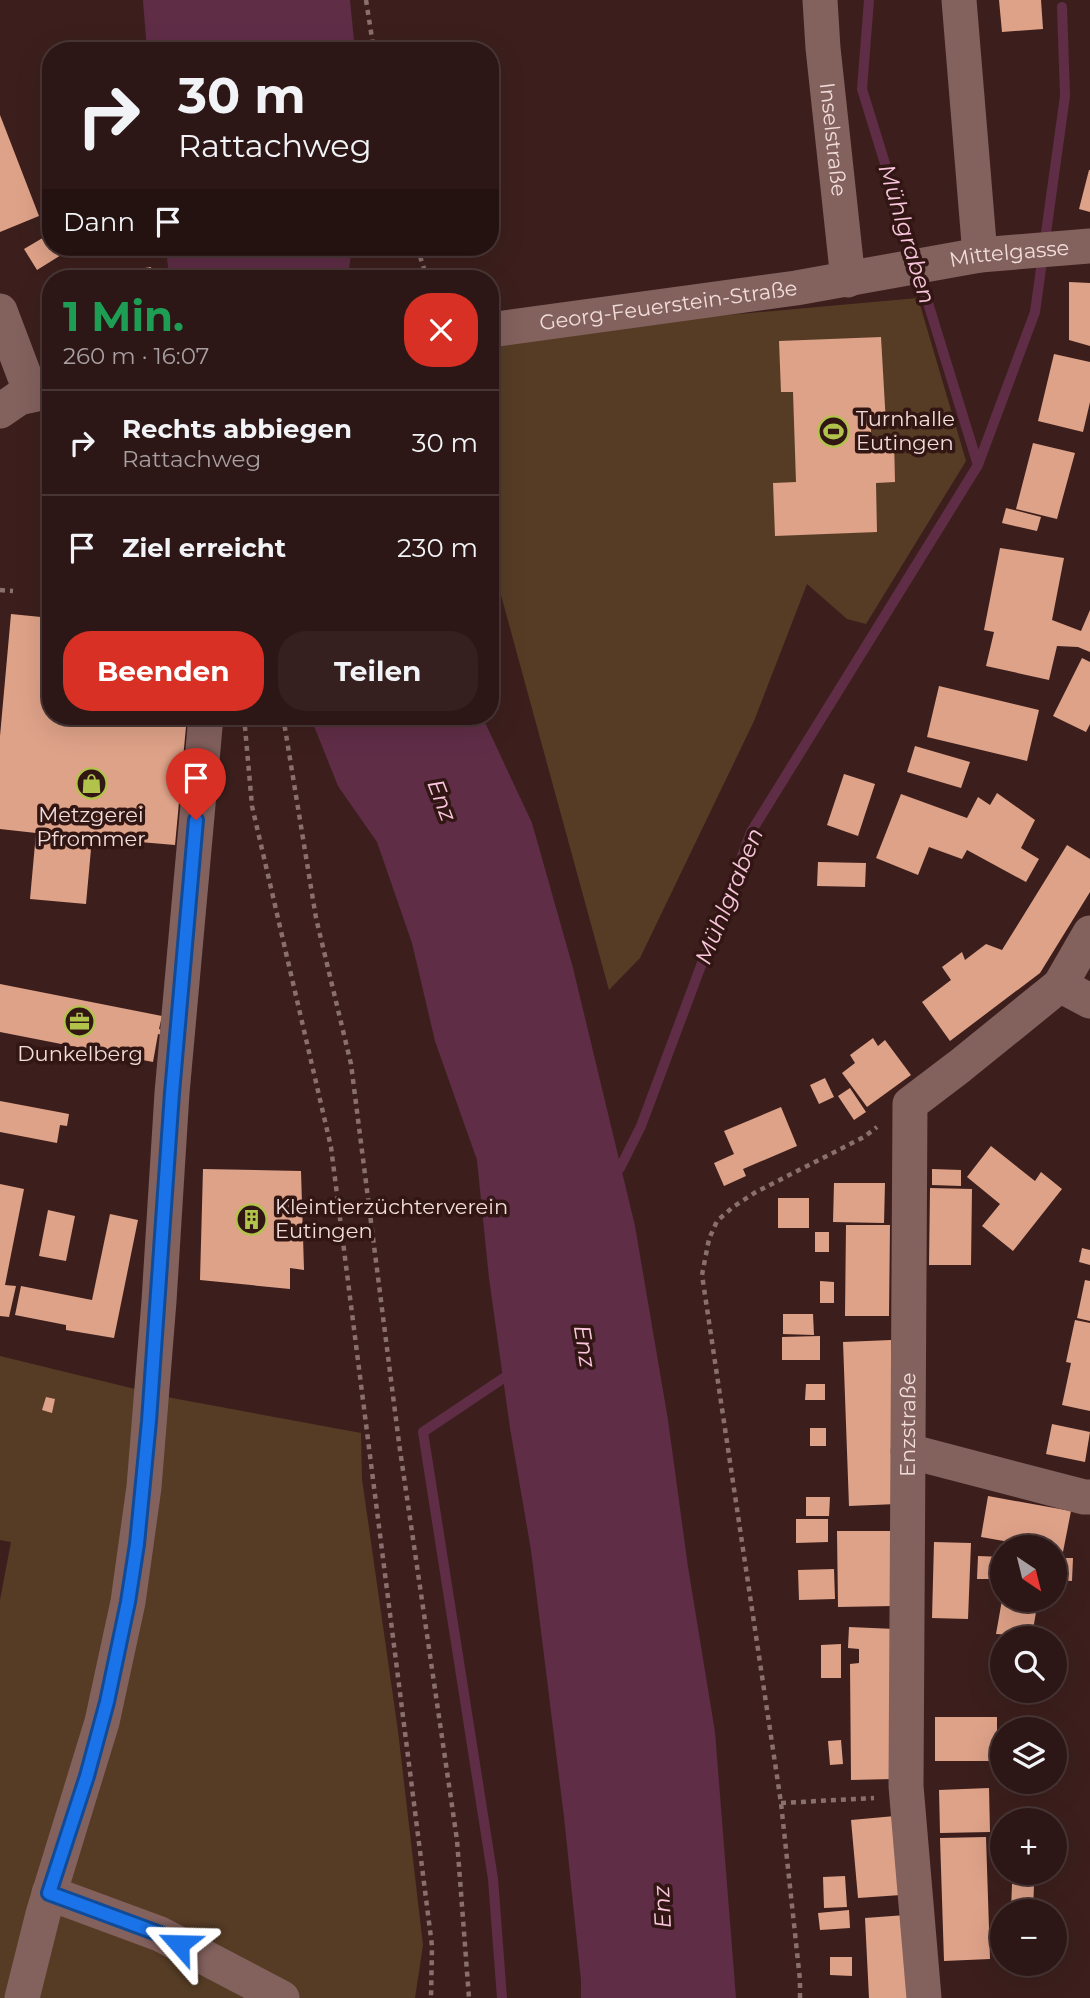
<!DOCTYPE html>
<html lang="de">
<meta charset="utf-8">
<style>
body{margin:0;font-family:Montserrat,sans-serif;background:#35201f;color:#f1f3f6;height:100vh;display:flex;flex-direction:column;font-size:26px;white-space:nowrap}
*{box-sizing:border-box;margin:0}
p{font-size:23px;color:#a79fa1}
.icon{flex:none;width:38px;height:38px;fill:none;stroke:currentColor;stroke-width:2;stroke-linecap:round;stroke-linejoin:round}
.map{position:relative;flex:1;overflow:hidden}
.details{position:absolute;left:42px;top:270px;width:457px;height:455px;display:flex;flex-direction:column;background:#2d1716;border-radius:28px;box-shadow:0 7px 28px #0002,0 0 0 2px #483635}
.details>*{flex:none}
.hud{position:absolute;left:42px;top:42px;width:457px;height:214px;border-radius:28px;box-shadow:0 7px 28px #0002,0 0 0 2px #483635;background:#2d1716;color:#f1f3f6;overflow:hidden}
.needle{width:46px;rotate:145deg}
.tools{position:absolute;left:990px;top:1535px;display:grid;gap:14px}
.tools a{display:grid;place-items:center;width:77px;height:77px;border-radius:50%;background:#2d1716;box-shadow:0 7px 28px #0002,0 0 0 2px #483635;font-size:35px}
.pin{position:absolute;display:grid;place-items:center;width:60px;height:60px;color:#fff;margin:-72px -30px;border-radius:50% 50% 50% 0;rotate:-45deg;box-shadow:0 0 7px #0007}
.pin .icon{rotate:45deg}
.me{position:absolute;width:77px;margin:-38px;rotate:295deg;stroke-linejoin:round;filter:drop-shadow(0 0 5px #0008)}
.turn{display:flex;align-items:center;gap:24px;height:147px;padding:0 21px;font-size:32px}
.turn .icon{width:91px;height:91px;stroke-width:2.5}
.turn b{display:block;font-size:49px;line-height:60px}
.then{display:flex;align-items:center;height:66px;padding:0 21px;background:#0003;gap:14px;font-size:26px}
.round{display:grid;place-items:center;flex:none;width:74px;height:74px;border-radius:28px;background:#35201f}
.headline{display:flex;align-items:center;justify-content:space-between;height:119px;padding:0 21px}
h1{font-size:42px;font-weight:700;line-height:52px;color:#1e9e55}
.cta{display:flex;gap:14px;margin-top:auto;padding:14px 21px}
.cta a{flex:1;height:80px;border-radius:28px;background:#d93025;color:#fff;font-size:28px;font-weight:700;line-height:80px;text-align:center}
.cta a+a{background:#35201f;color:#f1f3f6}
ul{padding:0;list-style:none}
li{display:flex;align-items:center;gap:21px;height:105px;padding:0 21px;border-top:2px solid #483635}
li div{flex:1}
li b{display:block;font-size:26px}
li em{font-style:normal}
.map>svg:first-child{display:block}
.green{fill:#563c25}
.water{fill:#602d47}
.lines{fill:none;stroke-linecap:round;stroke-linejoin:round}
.stream{stroke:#602d47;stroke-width:10}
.building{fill:#dea288}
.path{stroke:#89706e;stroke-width:4.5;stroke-dasharray:5 5;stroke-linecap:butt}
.minor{stroke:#83615d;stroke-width:35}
.route-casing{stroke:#114b97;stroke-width:18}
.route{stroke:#1a73e8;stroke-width:12}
.labels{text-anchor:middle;stroke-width:7;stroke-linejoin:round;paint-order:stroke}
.street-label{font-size:21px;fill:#f1ddda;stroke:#311613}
.poi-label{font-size:21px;fill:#f1ddda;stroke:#311613;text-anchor:start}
.water-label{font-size:23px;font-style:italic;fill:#fac6dd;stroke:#311613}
</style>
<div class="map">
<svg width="1090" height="1998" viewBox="0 0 1090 1998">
<rect width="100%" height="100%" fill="#3c1f1d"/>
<path class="green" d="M 918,298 L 966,461 L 866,624 L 847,619 L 807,584 L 754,721 L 640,958 L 609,990 L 490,555 L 490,345 L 592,327 Z
M 0,1356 L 172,1398 L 361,1433 L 362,1479 L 398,1731 L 423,1945 L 415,1998 L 0,1998 L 0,1600 L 11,1542 L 0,1540 Z"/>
<path class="water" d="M 143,0 L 350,0 L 355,51 L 147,51 Z
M 166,247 L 352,247 L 349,269 L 350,278 L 169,278 Z
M 310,716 L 482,716 L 532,823 L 573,968 L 635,1226 L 668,1420 L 688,1567 L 715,1732 L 736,1998 L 581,1998 L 581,1980 L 564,1817 L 531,1550 L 510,1428 L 489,1278 L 477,1160 L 435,1041 L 412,943 L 377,842 L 338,786 Z"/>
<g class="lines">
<path class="stream" d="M 978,465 L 1035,312 L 1065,96 L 1062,7
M 611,1177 L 620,1168 L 641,1126 L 751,832 L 978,465 L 862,89 L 869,0
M 502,1998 L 493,1879 L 423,1432 L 514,1371"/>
</g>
<path class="building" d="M 999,0 L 1041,0 L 1043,29 L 1002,32 Z
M 0,115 L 39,216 L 0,232 Z
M 1089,170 L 1090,170 L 1090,212 L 1079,209 Z
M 51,233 L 51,247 L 74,247 L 37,270 L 24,249 Z
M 151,267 L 153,278 L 92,278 L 92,277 Z
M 1069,282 L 1090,283 L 1090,346 L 1069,340 Z
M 881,337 L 886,424 L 871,424 L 871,440 L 894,439 L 895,482 L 876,483 L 877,532 L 775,536 L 773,483 L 796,482 L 793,392 L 781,392 L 779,341 Z
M 1054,354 L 1090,362 L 1090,402 L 1083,432 L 1038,421 Z
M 1033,443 L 1075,453 L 1057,519 L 1016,509 Z
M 1006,508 L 1041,517 L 1037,531 L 1002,523 Z
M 1000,548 L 1064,558 L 1052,620 L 1081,631 L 1090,610 L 1090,652 L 1078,647 L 1057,646 L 1049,680 L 986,666 L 994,632 L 984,630 Z
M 11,614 L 51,618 L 51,716 L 187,716 L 175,845 L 92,838 L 86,904 L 30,899 L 36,833 L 0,829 L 0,736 Z
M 1082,658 L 1090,662 L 1090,724 L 1086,732 L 1053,716 Z
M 939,686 L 1039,710 L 1027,761 L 927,737 Z
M 915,746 L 970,762 L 961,788 L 907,772 Z
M 844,774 L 875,784 L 858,836 L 827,825 Z
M 997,793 L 1035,820 L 1021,848 L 1039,859 L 1026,882 L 967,850 L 962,859 L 929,847 L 918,875 L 876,858 L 901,794 L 967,818 L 978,797 L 990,805 Z
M 1067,845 L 1090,859 L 1090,892 L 1040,973 L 950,1041 L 922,1002 L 951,980 L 942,967 L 962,952 L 965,960 L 986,944 L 1002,950 Z
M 818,862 L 866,863 L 865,887 L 817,886 Z
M 0,984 L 162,1016 L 159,1029 L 163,1030 L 162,1035 L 158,1034 L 153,1062 L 0,1032 Z
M 873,1038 L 878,1046 L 885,1040 L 911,1075 L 867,1107 L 842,1073 L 855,1063 L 850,1055 Z
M 825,1078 L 834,1097 L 819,1104 L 810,1085 Z
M 850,1088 L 866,1112 L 854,1120 L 838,1096 Z
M 0,1101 L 69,1114 L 67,1126 L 60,1125 L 57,1143 L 0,1132 Z
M 781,1107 L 797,1146 L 743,1169 L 746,1176 L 724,1186 L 714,1163 L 734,1154 L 724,1131 Z
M 991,1146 L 1035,1181 L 1041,1172 L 1062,1189 L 1013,1251 L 982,1226 L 1000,1204 L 967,1177 Z
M 203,1169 L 301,1171 L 304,1270 L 290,1268 L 290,1289 L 200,1280 Z
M 932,1169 L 961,1170 L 961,1186 L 932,1185 Z
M 834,1183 L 885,1183 L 884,1223 L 833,1222 Z
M 0,1184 L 24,1189 L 5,1285 L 16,1286 L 9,1317 L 0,1316 Z
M 930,1188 L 972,1189 L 971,1265 L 929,1265 Z
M 778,1198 L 809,1198 L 809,1228 L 778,1228 Z
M 48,1210 L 75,1216 L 66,1261 L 39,1256 Z
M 110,1214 L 138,1220 L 114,1338 L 66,1330 L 66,1325 L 15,1315 L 21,1286 L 92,1300 Z
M 846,1225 L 890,1225 L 889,1316 L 845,1316 Z
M 815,1232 L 829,1232 L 829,1252 L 815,1252 Z
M 1082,1248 L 1090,1250 L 1090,1265 L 1079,1262 Z
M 1085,1280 L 1090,1281 L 1090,1321 L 1077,1318 Z
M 820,1281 L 834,1282 L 834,1303 L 820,1303 Z
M 783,1314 L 813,1314 L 814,1335 L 783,1334 Z
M 1075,1320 L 1090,1323 L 1090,1411 L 1062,1405 L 1071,1363 L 1066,1362 Z
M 820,1336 L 820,1360 L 782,1360 L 782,1337 Z
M 891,1340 L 897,1504 L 849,1506 L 843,1342 Z
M 806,1384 L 825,1384 L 825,1400 L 805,1400 Z
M 46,1397 L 55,1399 L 52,1413 L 42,1410 Z
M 1052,1424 L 1090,1432 L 1085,1462 L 1046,1454 Z
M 810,1428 L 826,1428 L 826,1446 L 810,1446 Z
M 988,1496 L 1071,1511 L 1063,1552 L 1055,1550 L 1055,1547 L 1037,1547 L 981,1537 Z
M 806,1497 L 830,1497 L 829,1516 L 806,1516 Z
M 796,1519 L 828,1519 L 828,1542 L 796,1543 Z
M 837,1531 L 893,1531 L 893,1606 L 838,1607 Z
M 934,1542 L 971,1543 L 968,1619 L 932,1618 Z
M 978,1556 L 1003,1557 L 1003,1579 L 977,1579 Z
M 1055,1558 L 1073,1558 L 1072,1581 L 1055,1580 Z
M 834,1569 L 835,1599 L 799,1600 L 798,1570 Z
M 1002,1600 L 1038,1600 L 1032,1636 L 996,1634 Z
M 849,1627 L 895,1629 L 893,1779 L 851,1780 L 850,1664 L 859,1663 L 859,1649 L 848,1648 Z
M 841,1644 L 841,1678 L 821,1678 L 821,1645 Z
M 935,1717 L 997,1717 L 997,1761 L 935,1761 Z
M 841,1740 L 843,1764 L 830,1765 L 828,1741 Z
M 989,1788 L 990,1832 L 940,1833 L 939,1790 Z
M 895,1816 L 901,1895 L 858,1898 L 851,1820 Z
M 986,1837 L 990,1959 L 944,1961 L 940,1838 Z
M 845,1876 L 847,1907 L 824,1908 L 823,1877 Z
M 1012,1884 L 1034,1885 L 1033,1911 L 1011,1911 Z
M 849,1910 L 850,1928 L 820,1930 L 818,1913 Z
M 906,1915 L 911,1998 L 869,1998 L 865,1918 Z
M 830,1957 L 852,1957 L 852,1976 L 830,1975 Z"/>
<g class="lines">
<path class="path" d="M 366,0 L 374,51
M 417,247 L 427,278
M 0,590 L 13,591
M 244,716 L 252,806 L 331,1147 L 432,1946 L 431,1998
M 283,716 L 316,918 L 351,1064 L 399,1443 L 457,1840 L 469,1998
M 781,1803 L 874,1798
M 800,1998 L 800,1980 L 781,1803 L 702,1275 L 709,1239 L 717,1221 L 733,1207 L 756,1192 L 864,1137 L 877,1127"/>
<g class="minor">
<path id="s1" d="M 820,0 L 823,48 L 848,280"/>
<path d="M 959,0 L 980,255"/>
<path d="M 0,311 L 31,393"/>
<path id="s2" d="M 490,330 L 796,288 L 980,255 L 1090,246"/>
<path d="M 0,411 L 19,398 L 51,391"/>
<path d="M 1060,985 L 1090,1001"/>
<path d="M 908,1451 L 1084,1497 L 1090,1497"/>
<path d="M 49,1893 L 160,1934 L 282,1998"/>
<path d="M 22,1998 L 43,1914 L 102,1722 L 128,1602 L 144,1487 L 159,1301 L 172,1093 L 206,716"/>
<path id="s3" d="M 924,1998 L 906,1786 L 910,1104 L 960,1066 L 1060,985 L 1090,933"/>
</g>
</g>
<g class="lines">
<defs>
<path id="route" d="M 179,1944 L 160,1934 L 49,1893 L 87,1776 L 107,1702 L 128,1602 L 137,1544 L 149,1421 L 172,1093 L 196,820"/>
</defs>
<use href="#route" class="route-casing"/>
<use href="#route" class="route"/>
</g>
<defs>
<symbol id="stadium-ring" viewBox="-11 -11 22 22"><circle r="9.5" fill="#311613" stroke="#b2c34c" stroke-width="1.5"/><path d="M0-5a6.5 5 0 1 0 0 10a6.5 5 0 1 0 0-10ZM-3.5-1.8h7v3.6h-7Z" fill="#b2c34c"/></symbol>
<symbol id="shop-ring" viewBox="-11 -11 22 22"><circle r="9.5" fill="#311613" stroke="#b2c34c" stroke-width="1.5"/><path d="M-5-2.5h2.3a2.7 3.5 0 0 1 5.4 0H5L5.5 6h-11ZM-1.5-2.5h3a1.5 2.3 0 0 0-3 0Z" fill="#b2c34c"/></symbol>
<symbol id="office-ring" viewBox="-11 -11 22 22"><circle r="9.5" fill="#311613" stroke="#b2c34c" stroke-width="1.5"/><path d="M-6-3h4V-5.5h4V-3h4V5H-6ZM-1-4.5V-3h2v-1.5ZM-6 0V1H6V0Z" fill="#b2c34c"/></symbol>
<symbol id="building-ring" viewBox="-11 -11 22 22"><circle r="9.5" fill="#311613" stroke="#b2c34c" stroke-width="1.5"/><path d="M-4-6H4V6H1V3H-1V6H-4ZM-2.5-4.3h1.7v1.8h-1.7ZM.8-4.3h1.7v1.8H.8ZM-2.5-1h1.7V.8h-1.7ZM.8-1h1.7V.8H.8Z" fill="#b2c34c"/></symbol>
</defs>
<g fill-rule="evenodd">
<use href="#stadium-ring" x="816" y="414" width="35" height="35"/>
<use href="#shop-ring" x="74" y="766" width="35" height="35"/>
<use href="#office-ring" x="62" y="1004" width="35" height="35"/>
<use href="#building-ring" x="234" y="1202" width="35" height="35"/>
</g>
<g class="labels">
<g class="street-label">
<text dy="7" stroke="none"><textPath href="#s1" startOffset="140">Inselstraße</textPath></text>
<text dy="7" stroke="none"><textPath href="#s2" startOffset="525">Mittelgasse</textPath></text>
<text dy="7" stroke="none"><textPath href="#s2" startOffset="180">Georg-Feuerstein-Straße</textPath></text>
<text dy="7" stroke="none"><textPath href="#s3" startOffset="574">Enzstraße</textPath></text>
</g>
<g class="poi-label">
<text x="856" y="426">Turnhalle<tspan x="856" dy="24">Eutingen</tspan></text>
<text x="91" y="822" text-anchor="middle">Metzgerei<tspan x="91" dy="24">Pfrommer</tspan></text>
<text x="80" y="1061" text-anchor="middle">Dunkelberg</text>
<text x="275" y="1214">Kleintierzüchterverein<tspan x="275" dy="24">Eutingen</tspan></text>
</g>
<g class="water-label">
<text transform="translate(907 234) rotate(73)" y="8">Mühlgraben</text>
<text transform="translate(442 800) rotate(69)" y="8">Enz</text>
<text transform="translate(729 896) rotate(-68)" y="8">Mühlgraben</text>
<text transform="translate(585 1346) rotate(81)" y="8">Enz</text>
<text transform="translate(662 1907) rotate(-93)" y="8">Enz</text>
</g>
</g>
</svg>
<div class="tools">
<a><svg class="needle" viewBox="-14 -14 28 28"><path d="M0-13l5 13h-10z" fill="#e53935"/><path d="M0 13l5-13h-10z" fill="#a79fa1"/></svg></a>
<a><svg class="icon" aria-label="search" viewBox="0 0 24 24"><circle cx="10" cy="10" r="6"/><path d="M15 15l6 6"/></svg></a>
<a><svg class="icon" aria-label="layers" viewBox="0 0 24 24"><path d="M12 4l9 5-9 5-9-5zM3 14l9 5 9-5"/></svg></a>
<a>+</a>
<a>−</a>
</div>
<div class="pin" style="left:196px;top:820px;background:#d93025"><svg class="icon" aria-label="arrive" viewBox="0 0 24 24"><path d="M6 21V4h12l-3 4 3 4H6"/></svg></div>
<svg class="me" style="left:179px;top:1944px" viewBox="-20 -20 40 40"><path d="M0-17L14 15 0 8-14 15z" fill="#1a73e8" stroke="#fff" stroke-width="4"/></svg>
<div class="hud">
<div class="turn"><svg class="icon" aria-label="right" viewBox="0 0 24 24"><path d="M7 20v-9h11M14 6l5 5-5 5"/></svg><div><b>30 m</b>Rattachweg</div></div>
<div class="then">Dann<svg class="icon" aria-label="arrive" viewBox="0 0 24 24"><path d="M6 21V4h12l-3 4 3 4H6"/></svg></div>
</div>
<section class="details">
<div class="headline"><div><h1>1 Min.</h1><p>260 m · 16:07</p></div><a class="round" style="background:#d93025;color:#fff"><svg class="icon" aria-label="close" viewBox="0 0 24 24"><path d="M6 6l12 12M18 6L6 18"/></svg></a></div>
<ul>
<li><svg class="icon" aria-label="right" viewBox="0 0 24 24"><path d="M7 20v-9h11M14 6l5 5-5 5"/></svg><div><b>Rechts abbiegen</b><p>Rattachweg</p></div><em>30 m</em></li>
<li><svg class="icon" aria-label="arrive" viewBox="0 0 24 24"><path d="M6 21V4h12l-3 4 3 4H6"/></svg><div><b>Ziel erreicht</b></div><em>230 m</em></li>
</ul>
<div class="cta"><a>Beenden</a><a>Teilen</a></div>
</section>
</div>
